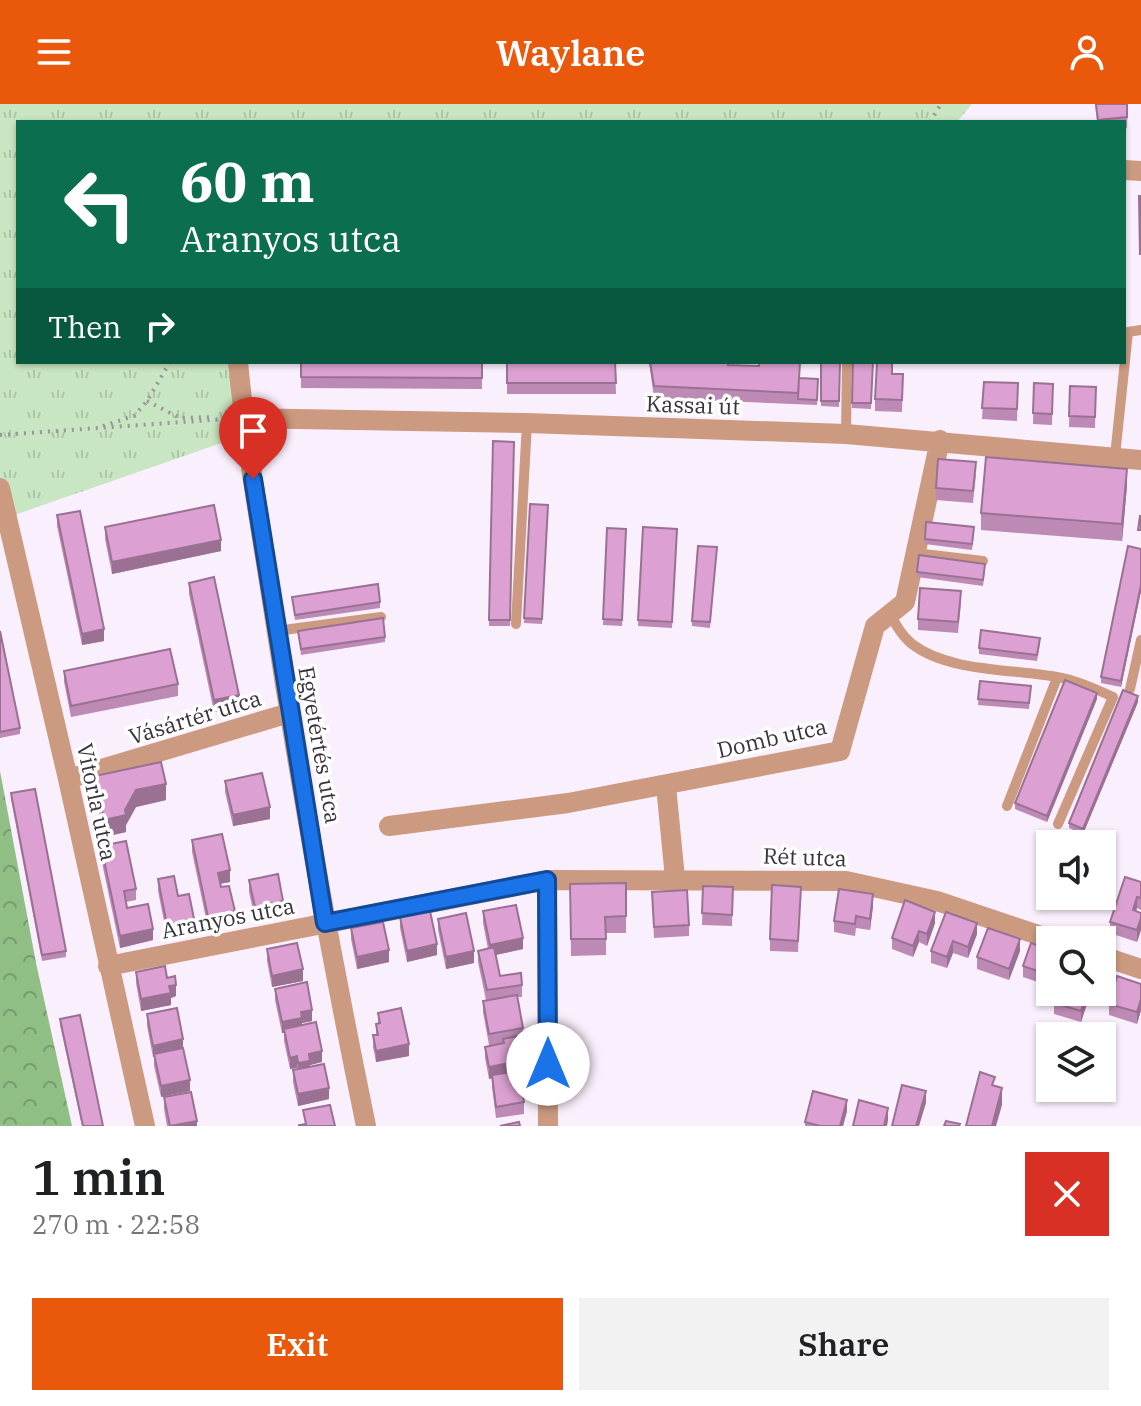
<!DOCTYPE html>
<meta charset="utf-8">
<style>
body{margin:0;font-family:"IBM Plex Serif",serif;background:#f2f2f2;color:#202124;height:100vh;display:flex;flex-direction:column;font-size:30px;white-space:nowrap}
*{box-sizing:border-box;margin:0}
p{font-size:26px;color:#757577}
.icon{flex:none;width:44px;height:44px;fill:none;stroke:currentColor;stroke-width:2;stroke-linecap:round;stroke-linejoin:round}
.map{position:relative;height:1022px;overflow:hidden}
.side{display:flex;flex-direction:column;background:#fff;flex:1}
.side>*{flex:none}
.hud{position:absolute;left:16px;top:16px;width:1110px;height:244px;border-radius:0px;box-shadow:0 2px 6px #0004;background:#0b6e4f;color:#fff;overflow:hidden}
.fabs{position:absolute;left:1036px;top:726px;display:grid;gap:16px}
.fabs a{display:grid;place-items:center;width:80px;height:80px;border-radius:0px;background:#fff;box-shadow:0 2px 6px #0004;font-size:40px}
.pin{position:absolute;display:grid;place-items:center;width:68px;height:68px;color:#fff;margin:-82px -34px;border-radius:50% 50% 50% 0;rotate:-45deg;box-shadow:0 0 8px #0007}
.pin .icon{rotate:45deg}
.me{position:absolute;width:88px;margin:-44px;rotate:0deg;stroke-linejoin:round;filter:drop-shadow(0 0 6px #0008)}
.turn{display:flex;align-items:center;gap:28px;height:168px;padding:0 32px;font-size:36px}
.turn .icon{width:104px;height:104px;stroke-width:2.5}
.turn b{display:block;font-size:56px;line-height:68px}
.then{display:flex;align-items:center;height:76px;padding:0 32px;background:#0003;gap:16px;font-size:30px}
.round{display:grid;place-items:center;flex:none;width:84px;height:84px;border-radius:0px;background:#f2f2f2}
.head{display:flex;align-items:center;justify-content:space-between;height:136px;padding:0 32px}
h1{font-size:48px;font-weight:600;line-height:60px}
.action{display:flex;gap:16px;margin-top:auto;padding:16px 32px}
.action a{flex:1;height:92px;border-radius:0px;background:#ea580c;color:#fff;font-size:32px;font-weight:600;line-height:92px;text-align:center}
.action a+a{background:#f2f2f2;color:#202124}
header{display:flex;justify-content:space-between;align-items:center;height:104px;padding:0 32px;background:#ea580c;color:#fff;font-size:36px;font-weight:600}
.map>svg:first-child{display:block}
.grass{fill:url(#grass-tufts)}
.forest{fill:url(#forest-crowns)}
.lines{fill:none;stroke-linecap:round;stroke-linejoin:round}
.path{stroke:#9c939d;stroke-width:4;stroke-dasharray:2 6;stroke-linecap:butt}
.lane{stroke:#cb9a80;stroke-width:10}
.street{stroke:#cb9a80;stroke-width:20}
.wall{fill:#bd8ab5}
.shaded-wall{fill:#9a7193}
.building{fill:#dca1d2;stroke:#9a7193;stroke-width:2}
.route-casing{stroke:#114b97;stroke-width:20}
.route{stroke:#1a73e8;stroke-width:14}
.labels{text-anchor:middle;stroke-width:7;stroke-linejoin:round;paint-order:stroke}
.street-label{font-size:22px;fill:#3a333b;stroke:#fff}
</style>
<header><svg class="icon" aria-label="menu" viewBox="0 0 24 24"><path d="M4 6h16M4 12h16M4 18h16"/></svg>Waylane<svg class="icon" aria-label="person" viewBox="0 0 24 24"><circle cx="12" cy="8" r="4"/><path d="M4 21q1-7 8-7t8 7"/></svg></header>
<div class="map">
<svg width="1141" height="1022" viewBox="0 0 1141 1022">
<defs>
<pattern id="grass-tufts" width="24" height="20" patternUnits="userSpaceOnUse" patternTransform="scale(2)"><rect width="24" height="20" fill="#c9e6c2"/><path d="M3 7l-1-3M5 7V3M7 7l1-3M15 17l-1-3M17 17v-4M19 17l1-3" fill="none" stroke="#adc6a8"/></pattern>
<pattern id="forest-crowns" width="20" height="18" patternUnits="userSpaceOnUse" patternTransform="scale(2)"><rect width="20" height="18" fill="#90bf86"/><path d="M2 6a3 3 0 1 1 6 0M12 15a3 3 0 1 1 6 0" fill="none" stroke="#779c6f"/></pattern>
</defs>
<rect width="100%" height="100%" fill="#faeffc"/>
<path class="grass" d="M 0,0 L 972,0 L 957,18 L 18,18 L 18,258 L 244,258 L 253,328 L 0,416 Z"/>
<path class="forest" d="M 0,667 L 36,859 L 72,1022 L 0,1022 Z"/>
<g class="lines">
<path class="path" d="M 930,18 L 941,0
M 147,297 L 180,314 L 213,313
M 103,322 L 134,312 L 147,297 L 170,258
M 0,331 L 225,315"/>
<path class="lane" d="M 846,330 L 847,258
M 1115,352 L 1128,228 L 1141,226
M 915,449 L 983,457
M 890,510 C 896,521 902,532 912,540 C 951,570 1020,564 1067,575 C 1083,579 1098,586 1113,593 L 1058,720
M 516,520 L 527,319
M 276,527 L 381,513
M 1130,585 L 1141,536
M 1007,702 L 1057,574"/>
<path class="street" d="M 1124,66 L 1141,67
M 238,258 C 246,342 261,426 274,510 C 300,681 331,852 366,1022
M 243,314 L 527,319 L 846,330 L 1141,356
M 0,384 L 68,675 L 145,1022
M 68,675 L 289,609
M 666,682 L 675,774
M 389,722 L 568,699 L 840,647 L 875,522 L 905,498 L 940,336
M 547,776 L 548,1022
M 1102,852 L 1141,865
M 108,862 L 547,776 L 846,777 L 937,797 L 1053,836"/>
</g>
<path class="wall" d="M 1095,0 L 1128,0 L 1127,24 L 1124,25 L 1124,18 L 1097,18 Z
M 301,258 L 482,258 L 482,285 L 301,284 Z
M 507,258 L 615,258 L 616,290 L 507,290 Z
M 649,258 L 729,258 L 729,261 L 799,274 L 818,275 L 817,301 L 654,294 Z
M 821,258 L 840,258 L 839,303 L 821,302 Z
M 873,258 L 871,305 L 852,304 L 852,299 Z
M 892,270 L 903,270 L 902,308 L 875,307 L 875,295 Z
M 984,278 L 1018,279 L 1017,317 L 982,315 Z
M 1034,279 L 1053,280 L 1052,321 L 1033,320 Z
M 1070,282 L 1096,283 L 1095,324 L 1069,323 Z
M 493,337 L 514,338 L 510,522 L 489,522 Z
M 976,370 L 973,399 L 936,396 L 936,384 Z
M 1127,382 L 1122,437 L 981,426 L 981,409 Z
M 530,400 L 548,401 L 542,520 L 524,519 Z
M 57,411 L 104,537 L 82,541 L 57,422 Z
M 105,423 L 221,447 L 112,470 L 105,435 Z
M 643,423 L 677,425 L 672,524 L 638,522 Z
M 607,424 L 626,425 L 622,522 L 603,521 Z
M 974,429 L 972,446 L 925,440 L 925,435 Z
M 717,443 L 710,524 L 692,522 L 692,517 Z
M 1141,445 L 1141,487 L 1121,583 L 1101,579 L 1101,573 Z
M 985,465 L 983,482 L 917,473 L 917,468 Z
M 189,479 L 239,603 L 214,608 L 189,490 Z
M 292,493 L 380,498 L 380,504 L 295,516 Z
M 961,499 L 958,529 L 918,526 L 918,515 Z
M 0,527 L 20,624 L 20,630 L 0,634 Z
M 298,527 L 385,533 L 385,538 L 301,551 Z
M 1040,540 L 1037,557 L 979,550 L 979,544 Z
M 64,567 L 178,580 L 178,592 L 71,613 L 64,578 Z
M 980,577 L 1031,582 L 1029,605 L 978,601 Z
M 1097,595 L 1047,718 L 1015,705 L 1015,699 Z
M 1138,598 L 1083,730 L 1069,724 L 1069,719 Z
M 95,672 L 166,696 L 136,703 L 126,721 L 126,728 L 104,733 L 95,689 Z
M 225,677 L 270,715 L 233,722 L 225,688 Z
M 11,689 L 66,847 L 66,853 L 42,857 L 11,695 Z
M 192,736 L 230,778 L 220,780 L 235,819 L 208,824 L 192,748 Z
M 101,742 L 136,785 L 136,796 L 126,798 L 127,804 L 153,836 L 120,844 L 101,754 Z
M 158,775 L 178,792 L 194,826 L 167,832 L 158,787 Z
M 249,776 L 283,809 L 255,815 L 249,788 Z
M 1141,778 L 1141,806 L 1137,804 L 1136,807 L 1141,809 L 1141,826 L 1137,838 L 1110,829 L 1110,818 Z
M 626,779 L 626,829 L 606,829 L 606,851 L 571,852 L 570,780 Z
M 703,782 L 733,783 L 732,822 L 702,821 Z
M 801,783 L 798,848 L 770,847 L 770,835 Z
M 652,788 L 689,821 L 689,832 L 654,834 Z
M 873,802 L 870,826 L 856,824 L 855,832 L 834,828 L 834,817 Z
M 483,807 L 523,845 L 496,851 L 500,872 L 522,881 L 522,893 L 517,893 L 523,924 L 523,935 L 519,936 L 523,967 L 519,968 L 524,998 L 524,1010 L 496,1014 L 492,983 L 492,974 L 489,975 L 485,954 L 485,943 L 489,941 L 483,908 L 483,897 L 486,896 L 478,858 L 478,847 L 488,845 L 483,819 Z
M 400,813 L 437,851 L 407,858 L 400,824 Z
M 438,815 L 474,859 L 446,865 L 438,826 Z
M 935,819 L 927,842 L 919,838 L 913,853 L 892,845 L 892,834 Z
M 977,819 L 977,830 L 968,854 L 953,849 L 947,864 L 931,859 L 931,847 Z
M 351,824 L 389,858 L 357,865 L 351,835 Z
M 267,845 L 303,877 L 272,883 L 267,857 Z
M 1050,846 L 1049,882 L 1023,873 L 1023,862 Z
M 1020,847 L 1009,876 L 977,865 L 977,853 Z
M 136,868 L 167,874 L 176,892 L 171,894 L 171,901 L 141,907 L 136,879 Z
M 1141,880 L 1141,906 L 1137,920 L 1109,911 L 1109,900 Z
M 275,885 L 312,917 L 302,919 L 302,921 L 322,958 L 310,961 L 310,963 L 329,995 L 298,1002 L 293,978 L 293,966 L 297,966 L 297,964 L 290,965 L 284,937 L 284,929 L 282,929 L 275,896 Z
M 1058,888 L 1091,888 L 1081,918 L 1054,910 L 1054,899 Z
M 378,909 L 409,952 L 376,958 L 373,943 L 373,931 L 376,931 L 376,920 L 378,919 Z
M 147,910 L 183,944 L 161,993 L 154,962 L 154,953 L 153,953 L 147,922 Z
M 60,915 L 103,1022 L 82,1022 L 60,921 Z
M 164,993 L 197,1022 L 167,1022 L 164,1005 Z
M 847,1007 L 843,1022 L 805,1022 L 805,1018 Z"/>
<path class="shaded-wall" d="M 1127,365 L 1127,382 L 1122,437 L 1122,420 Z
M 221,436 L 221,447 L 112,470 L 112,458 Z
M 1141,481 L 1141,487 L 1121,583 L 1121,577 Z
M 104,525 L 104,537 L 82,541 L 82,530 Z
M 1097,589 L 1097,595 L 1047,718 L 1047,712 Z
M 239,591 L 239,603 L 214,608 L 214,596 Z
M 1138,592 L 1138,598 L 1083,730 L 1083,725 Z
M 166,680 L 166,696 L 136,703 L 126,721 L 126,728 L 104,733 L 104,716 L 125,706 L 136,686 Z
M 270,703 L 270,715 L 233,722 L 233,711 Z
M 230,766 L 230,778 L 218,780 L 218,769 Z
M 873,790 L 873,802 L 870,826 L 870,815 Z
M 1137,793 L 1137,804 L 1133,817 L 1133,806 Z
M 283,797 L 283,809 L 255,815 L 255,803 Z
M 235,807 L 235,819 L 208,824 L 208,813 Z
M 935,808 L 935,819 L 927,842 L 927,830 Z
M 1141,814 L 1141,826 L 1137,838 L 1137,826 Z
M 194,815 L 194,826 L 167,832 L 167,821 Z
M 977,819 L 977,830 L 968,854 L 968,843 Z
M 153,825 L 153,836 L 120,844 L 120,832 Z
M 919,827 L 919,838 L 913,853 L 913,842 Z
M 523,834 L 523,845 L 490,852 L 490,841 Z
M 1020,835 L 1020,847 L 1009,876 L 1009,865 Z
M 953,837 L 953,849 L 947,864 L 947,853 Z
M 437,840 L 437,851 L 407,858 L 407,847 Z
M 389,846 L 389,858 L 357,865 L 357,853 Z
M 474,847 L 474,859 L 446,865 L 446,853 Z
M 303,865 L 303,877 L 272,883 L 272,872 Z
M 176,881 L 176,892 L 171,894 L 171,901 L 141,907 L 141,895 L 169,882 Z
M 1087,888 L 1091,888 L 1081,918 L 1081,907 Z
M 1141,895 L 1141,906 L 1137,920 L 1137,908 Z
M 312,906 L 312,917 L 302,919 L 302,925 L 284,925 L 284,929 L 282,929 L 282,918 L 301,908 Z
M 183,935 L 183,947 L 153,953 L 153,942 Z
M 409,940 L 409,952 L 376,958 L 376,947 Z
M 322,947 L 322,958 L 310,961 L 310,968 L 298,971 L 298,959 L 309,950 Z
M 297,952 L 297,964 L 290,965 L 290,954 Z
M 523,956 L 523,967 L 489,975 L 489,963 Z
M 190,976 L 190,987 L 161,993 L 161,982 Z
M 329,984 L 329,995 L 298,1002 L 298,990 Z
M 1002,984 L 1002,1001 L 996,1022 L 992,1022 Z
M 926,987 L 926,999 L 919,1022 L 916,1022 Z
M 847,996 L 847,1007 L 843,1022 L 840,1022 Z
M 888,1004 L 888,1016 L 887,1022 L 884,1022 Z
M 197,1017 L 197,1022 L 171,1022 Z"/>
<path class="building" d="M 1096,0 L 1127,0 L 1127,13 L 1098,16 Z
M 1139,92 L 1141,92 L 1141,150 L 1140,150 Z
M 301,258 L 482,258 L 482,274 L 301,273 Z
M 507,258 L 615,258 L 616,279 L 507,279 Z
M 650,258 L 729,258 L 728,261 L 759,262 L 759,258 L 800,259 L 798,289 L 654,282 Z
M 821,258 L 840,258 L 839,297 L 821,297 Z
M 853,258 L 873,258 L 871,299 L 852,299 Z
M 877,258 L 892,258 L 892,270 L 903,270 L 902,296 L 875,295 Z
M 799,274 L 818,275 L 817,296 L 798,295 Z
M 984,278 L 1018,279 L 1017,305 L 982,304 Z
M 1034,279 L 1053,280 L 1052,310 L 1033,309 Z
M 1070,282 L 1096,283 L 1095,313 L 1069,312 Z
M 493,337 L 514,338 L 510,516 L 489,516 Z
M 986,353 L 1127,365 L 1122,420 L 981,409 Z
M 938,355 L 976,358 L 973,387 L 936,384 Z
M 530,400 L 548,401 L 542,515 L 524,514 Z
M 214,401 L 221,436 L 112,458 L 105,423 Z
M 80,407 L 104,525 L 82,530 L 57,411 Z
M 1140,412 L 1141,412 L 1141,426 L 1138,426 Z
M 926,418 L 974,423 L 972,440 L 925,435 Z
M 643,423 L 677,425 L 672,518 L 638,516 Z
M 607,424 L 626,425 L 622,516 L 603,515 Z
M 698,442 L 717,443 L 710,518 L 692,517 Z
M 1128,442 L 1141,445 L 1141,481 L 1121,577 L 1101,573 Z
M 919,451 L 985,460 L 983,476 L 917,468 Z
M 214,473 L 239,591 L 214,596 L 189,479 Z
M 378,480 L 380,498 L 295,511 L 292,493 Z
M 920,484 L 961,487 L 958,518 L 918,515 Z
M 383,514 L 385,533 L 301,545 L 298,527 Z
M 981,526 L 1040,534 L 1037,551 L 979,544 Z
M 0,527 L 20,624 L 0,628 Z
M 170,545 L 178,580 L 71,602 L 64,567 Z
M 1065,576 L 1097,589 L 1047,712 L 1015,699 Z
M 980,577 L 1031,582 L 1029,599 L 978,595 Z
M 1123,586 L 1138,592 L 1083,725 L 1069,719 Z
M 161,658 L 166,680 L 136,686 L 125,706 L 126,711 L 104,716 L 95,672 Z
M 262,669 L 270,703 L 233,711 L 225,677 Z
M 35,685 L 66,847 L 42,851 L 11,689 Z
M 222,730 L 230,766 L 218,769 L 221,783 L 229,782 L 235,807 L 208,813 L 192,736 Z
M 126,737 L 136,785 L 124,787 L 127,804 L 148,800 L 153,825 L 120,832 L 101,742 Z
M 278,770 L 283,797 L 255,803 L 249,776 Z
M 174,772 L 178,792 L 189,790 L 194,815 L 167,821 L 158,775 Z
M 1125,773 L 1141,778 L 1141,794 L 1137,793 L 1133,806 L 1141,809 L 1141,814 L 1137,826 L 1110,818 Z
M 626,779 L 626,812 L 605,813 L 606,835 L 571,835 L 570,780 Z
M 772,781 L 801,783 L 798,837 L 770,835 Z
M 703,782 L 733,783 L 732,811 L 702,809 Z
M 839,785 L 873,790 L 870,815 L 856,812 L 855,820 L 834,817 Z
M 687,786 L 689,821 L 654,823 L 652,788 Z
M 905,796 L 935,808 L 927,830 L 919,827 L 913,842 L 892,834 Z
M 516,801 L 523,834 L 490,841 L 483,807 Z
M 430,807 L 437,840 L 407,847 L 400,813 Z
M 946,808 L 977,819 L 968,843 L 953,837 L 947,853 L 931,847 Z
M 466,809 L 474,847 L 446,853 L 438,815 Z
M 383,818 L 389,846 L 357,853 L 351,824 Z
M 988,824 L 1020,835 L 1009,865 L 977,853 Z
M 297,839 L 303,865 L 272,872 L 267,845 Z
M 1031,839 L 1050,846 L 1050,867 L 1049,871 L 1023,862 Z
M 494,843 L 500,872 L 521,869 L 522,881 L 487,886 L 478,847 Z
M 165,862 L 167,874 L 175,872 L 176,881 L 169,882 L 171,889 L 141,895 L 136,868 Z
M 1117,872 L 1141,880 L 1141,895 L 1137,908 L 1109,900 Z
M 307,878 L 312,906 L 301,908 L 302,914 L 282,918 L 275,885 Z
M 1058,888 L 1087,888 L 1081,907 L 1054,899 Z
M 517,891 L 523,924 L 489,930 L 483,897 Z
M 177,904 L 183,935 L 153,942 L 147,910 Z
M 401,904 L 409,940 L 376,947 L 373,931 L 378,931 L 376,920 L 380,919 L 378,909 Z
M 80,911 L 103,1022 L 83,1022 L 60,915 Z
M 316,918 L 322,947 L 309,950 L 310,957 L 298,959 L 297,952 L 290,954 L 284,925 Z
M 518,932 L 523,956 L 489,963 L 485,943 L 504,939 L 503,935 Z
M 183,944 L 190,976 L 161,982 L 154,950 Z
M 324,960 L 329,984 L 298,990 L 293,966 Z
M 519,967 L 524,998 L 496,1003 L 492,971 Z
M 980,968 L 995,973 L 992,981 L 1002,984 L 992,1022 L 966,1022 Z
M 902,981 L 926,987 L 916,1022 L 892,1022 Z
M 813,987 L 847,996 L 840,1022 L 820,1022 L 805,1018 Z
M 191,988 L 197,1017 L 170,1022 L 164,993 Z
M 859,996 L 888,1004 L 884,1022 L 853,1022 Z
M 330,1001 L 335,1022 L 299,1022 L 299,1021 L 306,1020 L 303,1006 Z
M 946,1017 L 960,1020 L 959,1022 L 944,1022 Z
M 519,1018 L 520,1022 L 500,1022 Z"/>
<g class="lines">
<defs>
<path id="route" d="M 253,375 L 325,819 L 547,776 L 548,960"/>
</defs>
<use href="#route" class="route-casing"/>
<use href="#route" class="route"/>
</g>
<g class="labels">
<g class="street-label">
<text transform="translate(693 301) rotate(2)" y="8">Kassai út</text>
<text transform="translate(195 613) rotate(-17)" y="8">Vásártér utca</text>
<text transform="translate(772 634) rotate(-13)" y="8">Domb utca</text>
<text transform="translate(320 641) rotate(80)" y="8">Egyetértés utca</text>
<text transform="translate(97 698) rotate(78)" y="8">Vitorla utca</text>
<text transform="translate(805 753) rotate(2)" y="8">Rét utca</text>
<text transform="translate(228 814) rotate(-11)" y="8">Aranyos utca</text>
</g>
</g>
</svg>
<div class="fabs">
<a><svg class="icon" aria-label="sound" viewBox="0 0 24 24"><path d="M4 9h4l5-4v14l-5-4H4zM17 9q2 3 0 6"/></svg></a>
<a><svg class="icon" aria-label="search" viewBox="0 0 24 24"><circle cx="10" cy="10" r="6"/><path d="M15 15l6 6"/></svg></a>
<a><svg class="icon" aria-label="layers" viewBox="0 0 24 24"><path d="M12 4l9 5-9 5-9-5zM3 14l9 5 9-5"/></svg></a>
</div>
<div class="pin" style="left:253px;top:375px;background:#d93025"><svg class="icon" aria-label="arrive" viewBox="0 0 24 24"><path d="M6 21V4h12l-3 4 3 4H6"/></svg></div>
<svg class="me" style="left:548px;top:960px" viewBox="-20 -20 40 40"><circle r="19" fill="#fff"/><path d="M0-13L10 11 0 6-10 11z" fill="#1a73e8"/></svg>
<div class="hud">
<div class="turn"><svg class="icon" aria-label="left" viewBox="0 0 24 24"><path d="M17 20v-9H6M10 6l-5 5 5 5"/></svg><div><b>60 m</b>Aranyos utca</div></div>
<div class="then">Then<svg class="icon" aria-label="right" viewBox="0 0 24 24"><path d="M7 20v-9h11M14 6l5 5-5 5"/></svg></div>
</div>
</div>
<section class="side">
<div class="head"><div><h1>1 min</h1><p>270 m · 22:58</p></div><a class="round" style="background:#d93025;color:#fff"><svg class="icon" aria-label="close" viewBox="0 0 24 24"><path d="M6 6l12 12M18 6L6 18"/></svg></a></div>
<div class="action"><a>Exit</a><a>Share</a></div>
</section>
